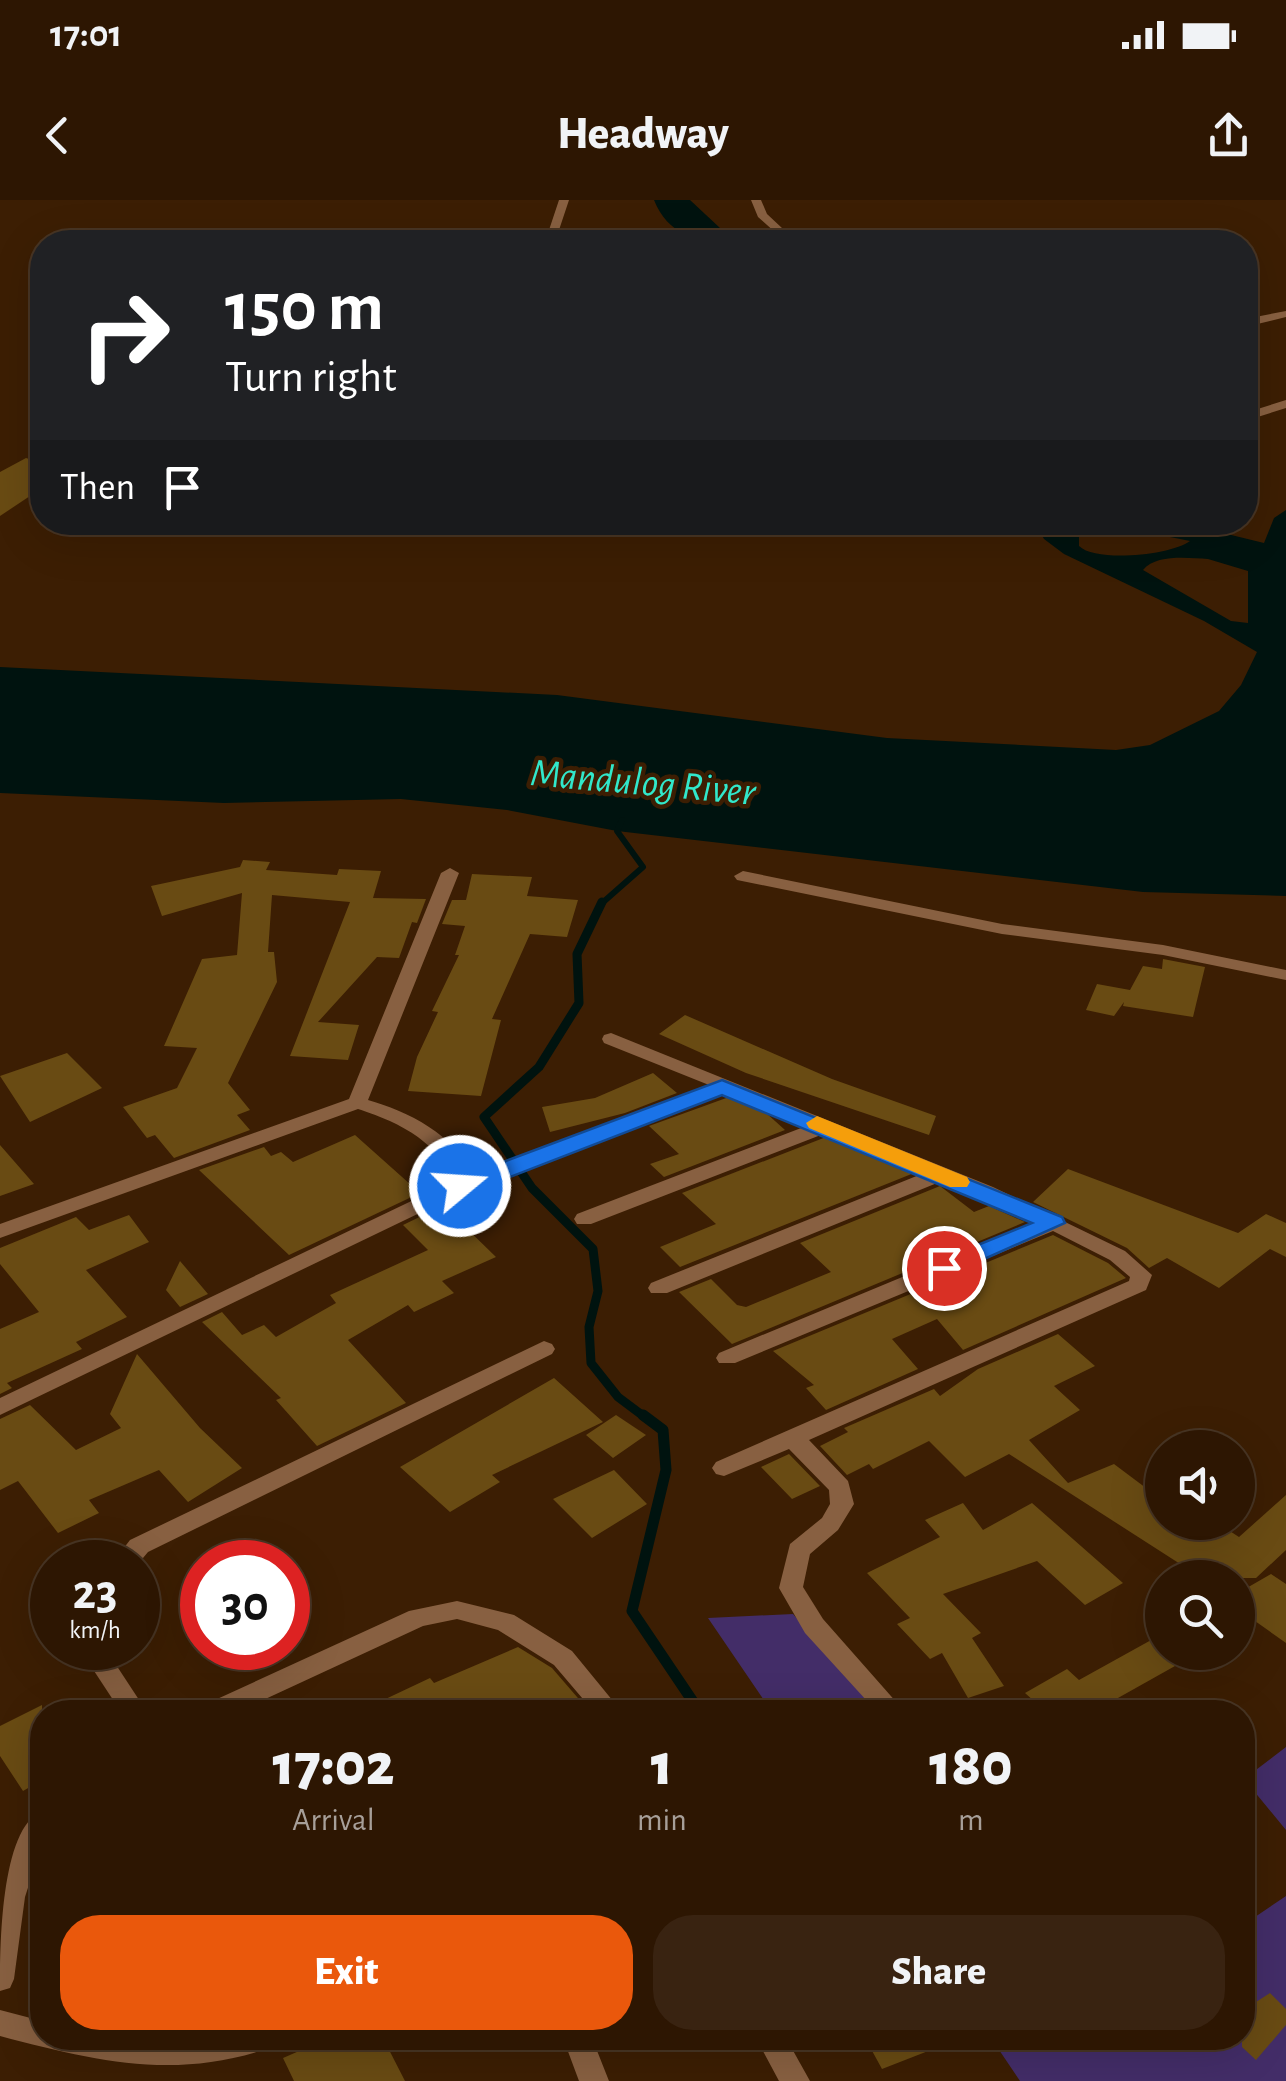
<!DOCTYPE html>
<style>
body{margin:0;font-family:"Alegreya Sans",sans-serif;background:#392311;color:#f1f3f6;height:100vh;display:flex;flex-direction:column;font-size:38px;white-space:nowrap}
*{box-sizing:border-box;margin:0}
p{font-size:32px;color:#a79f99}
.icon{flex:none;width:55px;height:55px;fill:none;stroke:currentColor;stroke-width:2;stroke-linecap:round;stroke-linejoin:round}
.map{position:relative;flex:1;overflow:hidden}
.side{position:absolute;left:30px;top:1500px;width:1225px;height:350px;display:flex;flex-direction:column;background:#2d1602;border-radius:40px;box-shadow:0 10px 40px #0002,0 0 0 2px #483524}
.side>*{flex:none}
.hud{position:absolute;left:30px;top:30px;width:1228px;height:305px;border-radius:40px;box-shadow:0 10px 40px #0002,0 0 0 2px #483524;background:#202124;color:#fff;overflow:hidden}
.controls{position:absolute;left:1145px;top:1230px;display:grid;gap:20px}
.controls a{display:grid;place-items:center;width:110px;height:110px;border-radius:50%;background:#2d1602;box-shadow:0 10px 40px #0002,0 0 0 2px #483524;font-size:50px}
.speed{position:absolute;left:30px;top:1340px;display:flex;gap:20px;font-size:50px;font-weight:700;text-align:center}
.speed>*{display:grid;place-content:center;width:130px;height:130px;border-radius:50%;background:#2d1602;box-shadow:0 10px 40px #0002,0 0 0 2px #483524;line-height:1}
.speed small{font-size:25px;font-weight:400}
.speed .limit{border:15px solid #d22;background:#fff;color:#111}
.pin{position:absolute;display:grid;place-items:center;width:85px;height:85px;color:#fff;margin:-42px;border:5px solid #fff;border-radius:50%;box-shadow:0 2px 10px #0007}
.me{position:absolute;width:110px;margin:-55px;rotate:72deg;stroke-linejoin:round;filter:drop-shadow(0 0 8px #0008)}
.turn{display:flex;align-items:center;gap:35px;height:210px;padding:0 30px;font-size:45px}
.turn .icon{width:130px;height:130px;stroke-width:2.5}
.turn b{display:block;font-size:70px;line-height:85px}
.then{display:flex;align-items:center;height:95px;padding:0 30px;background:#0003;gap:20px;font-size:38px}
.eta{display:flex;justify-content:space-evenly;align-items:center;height:170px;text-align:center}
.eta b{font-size:60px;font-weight:800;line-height:70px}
.primary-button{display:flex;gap:20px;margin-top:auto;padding:20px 30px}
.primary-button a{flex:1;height:115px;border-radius:40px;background:#ea580c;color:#fff;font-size:40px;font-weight:800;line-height:115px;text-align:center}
.primary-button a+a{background:#392311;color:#f1f3f6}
.status{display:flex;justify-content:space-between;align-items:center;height:70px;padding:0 50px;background:#2d1602;direction:ltr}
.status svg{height:28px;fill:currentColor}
header{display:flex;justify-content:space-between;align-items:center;height:130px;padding:0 30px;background:#2d1602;font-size:45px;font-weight:800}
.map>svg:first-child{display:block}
.green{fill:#432d68}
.water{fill:#00130f;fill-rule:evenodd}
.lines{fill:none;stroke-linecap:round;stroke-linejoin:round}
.stream-far2{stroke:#00130f;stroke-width:6}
.stream-far1{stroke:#00130f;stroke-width:9}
.stream{stroke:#00130f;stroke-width:11}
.building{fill:#694b13}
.minor{fill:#886041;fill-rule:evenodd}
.route{fill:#1a73e8;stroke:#114b97;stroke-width:2.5}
.slow{fill:#f59e0b}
.labels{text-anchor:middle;stroke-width:9;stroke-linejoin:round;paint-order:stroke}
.water-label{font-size:40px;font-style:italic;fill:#31e8cb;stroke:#3c1e03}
</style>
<div class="status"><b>17:01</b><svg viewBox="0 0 49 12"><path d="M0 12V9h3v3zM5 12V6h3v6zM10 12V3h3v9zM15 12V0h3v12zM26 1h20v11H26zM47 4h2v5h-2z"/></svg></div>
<header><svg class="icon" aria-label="back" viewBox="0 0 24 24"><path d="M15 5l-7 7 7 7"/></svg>Headway<svg class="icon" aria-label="share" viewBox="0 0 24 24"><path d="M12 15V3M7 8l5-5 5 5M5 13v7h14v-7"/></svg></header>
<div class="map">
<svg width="1286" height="1881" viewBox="0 0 1286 1881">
<rect width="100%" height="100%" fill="#3c1e03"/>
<path class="green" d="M 793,1414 L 877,1512 L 772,1512 L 708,1418 Z
M 1286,1547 L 1286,1630 L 1244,1579 Z
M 1286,1696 L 1286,1881 L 1020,1881 L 991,1838 L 1242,1838 L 1243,1714 L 1252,1719 Z"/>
<path class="water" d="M 654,0 L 690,0 L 735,42 C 700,43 669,37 654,0 Z
M 1286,310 L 1286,696 L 1143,692 L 617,631 L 507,610 L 401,599 L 224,603 L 0,593 L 0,467 L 557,495 L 887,538 L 1116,550 L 1150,545 L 1219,511 L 1241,485 L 1257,452 L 1204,421 L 1064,354 L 1044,339 L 1035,323 L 1182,323 L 1264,343 L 1274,318 ZM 1115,326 L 1190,341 C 1172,355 1096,363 1079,346 L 1079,330 ZM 1208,359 L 1248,371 L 1248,423 L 1231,421 L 1143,370 C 1156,354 1188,358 1208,359 Z"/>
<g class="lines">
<path class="stream-far2" d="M 601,704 L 643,667 L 617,631 L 622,620"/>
<path class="stream-far1" d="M 602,702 L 577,754 L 579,803 L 539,867 L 484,917 L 532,988 L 593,1049 L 598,1091 L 589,1127 L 591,1163 L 618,1197 L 646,1218"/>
<path class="stream" d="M 643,1215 L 663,1230 L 666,1270 L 632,1411 L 700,1512"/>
</g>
<path class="building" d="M 26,258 L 42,263 L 42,288 L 0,316 L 0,272 Z
M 243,660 L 270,662 L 266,670 L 337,675 L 339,669 L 381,671 L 373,698 L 426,699 L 417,723 L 412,722 L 399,758 L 377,757 L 318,822 L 359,825 L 348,860 L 290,856 L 350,702 L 272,695 L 268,752 L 274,752 L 277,782 L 228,883 L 250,910 L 237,915 L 250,930 L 174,958 L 155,935 L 147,938 L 123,907 L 177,888 L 197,848 L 164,846 L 202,759 L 237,755 L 242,693 L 162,716 L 151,686 L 240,667 Z
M 472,674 L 532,677 L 527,696 L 578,700 L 567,737 L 530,734 L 492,819 L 501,820 L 481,896 L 408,891 L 417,857 L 438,812 L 432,811 L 459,755 L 455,755 L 465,726 L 442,724 L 452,700 L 466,700 Z
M 1163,759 L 1205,767 L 1193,817 L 1123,806 L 1124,802 L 1114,816 L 1086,810 L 1097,784 L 1130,790 L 1143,766 L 1162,769 Z
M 685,815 L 832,879 L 936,916 L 929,935 L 746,873 L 659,834 Z
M 67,853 L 102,888 L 30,922 L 0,876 Z
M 653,873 L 677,893 L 625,913 L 550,932 L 542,907 L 595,898 Z
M 729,897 L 765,912 L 785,930 L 664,977 L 650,964 L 679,954 L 649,926 Z
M 355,935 L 420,993 L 289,1055 L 199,970 L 264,947 L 271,956 L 281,952 L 293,962 Z
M 826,937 L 914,973 L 680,1067 L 660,1047 L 716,1024 L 682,993 Z
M 0,945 L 34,984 L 0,996 Z
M 1068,969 L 1238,1033 L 1266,1014 L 1286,1023 L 1286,1057 L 1270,1049 L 1219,1088 L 1167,1058 L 1149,1068 L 1127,1048 L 1033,1002 Z
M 940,986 L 974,1012 L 989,1006 L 1025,1022 L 732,1144 L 679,1092 L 711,1079 L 737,1105 L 746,1107 L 831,1072 L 800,1043 Z
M 436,1009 L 449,1022 L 456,1018 L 496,1057 L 442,1081 L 454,1093 L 414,1112 L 408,1105 L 348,1140 L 406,1203 L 317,1246 L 276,1200 L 281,1198 L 202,1122 L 222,1112 L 242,1135 L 264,1125 L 276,1137 L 336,1103 L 330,1095 L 428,1050 L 403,1025 Z
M 129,1015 L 149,1042 L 86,1070 L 127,1117 L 76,1142 L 82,1149 L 7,1183 L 12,1188 L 0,1194 L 0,1129 L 39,1112 L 0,1064 L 0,1048 L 76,1017 L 89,1030 Z
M 1053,1035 L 1108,1063 L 1126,1078 L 963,1150 L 937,1119 L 892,1139 L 918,1169 L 826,1210 L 806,1188 L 814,1185 L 773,1151 Z
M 180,1061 L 208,1094 L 180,1107 L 166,1090 Z
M 1058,1134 L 1095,1166 L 1054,1186 L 1080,1210 L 1029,1240 L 1068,1283 L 1114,1264 L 1162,1300 L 1162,1322 L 1216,1322 L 1239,1337 L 1286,1295 L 1286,1350 L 1256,1378 L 1202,1378 L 1009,1254 L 965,1277 L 929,1241 L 873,1269 L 869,1264 L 847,1275 L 820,1246 L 848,1232 L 844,1228 L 934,1189 L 940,1196 L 978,1169 Z
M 137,1154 L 200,1228 L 242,1268 L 188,1302 L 159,1270 L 89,1300 L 99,1313 L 58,1333 L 18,1281 L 0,1290 L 0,1219 L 30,1205 L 76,1250 L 121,1228 L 110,1214 Z
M 554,1178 L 603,1222 L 492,1275 L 500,1282 L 450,1312 L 400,1267 Z
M 616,1215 L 646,1235 L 613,1258 L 586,1235 Z
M 789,1254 L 820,1286 L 792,1299 L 761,1267 Z
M 614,1270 L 647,1304 L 592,1338 L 553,1299 Z
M 963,1303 L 983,1330 L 1032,1303 L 1123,1383 L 1085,1405 L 1037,1361 L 943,1394 L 981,1433 L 972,1438 L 1004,1486 L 968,1498 L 942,1453 L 930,1459 L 897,1424 L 910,1418 L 867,1373 L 940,1337 L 925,1320 Z
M 1271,1374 L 1286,1384 L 1286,1443 L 1238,1409 L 1238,1393 Z
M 1162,1434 L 1162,1452 L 1200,1452 L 1093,1512 L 1046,1512 L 1025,1493 L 1067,1469 L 1079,1480 Z
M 518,1447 L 552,1468 L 590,1512 L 358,1512 L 430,1478 L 434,1483 Z
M 42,1505 L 42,1580 L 23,1591 L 0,1556 L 0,1526 Z
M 1270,1793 L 1286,1809 L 1286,1825 L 1256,1860 L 1242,1847 L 1242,1811 Z
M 329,1838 L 383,1838 L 405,1881 L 294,1881 L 283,1858 Z
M 865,1838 L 958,1838 L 959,1839 L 882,1869 Z"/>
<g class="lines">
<path class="minor" d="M 559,0 L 569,0 L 555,42 L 545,42 Z
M 751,0 L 761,0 L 767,14 L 797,42 L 786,42 L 758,17 Z
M 1286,111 L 1286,117 L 1245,127 L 1245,119 Z
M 1286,200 L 1286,208 L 1245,221 L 1245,213 Z
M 450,668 L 459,673 L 368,900 C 406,911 459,935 469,977 L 709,885 L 604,843 L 602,839 L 604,835 L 611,833 L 993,987 L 1125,1051 L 1152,1075 L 1146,1090 L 809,1240 L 848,1281 L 854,1304 L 838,1330 L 810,1354 L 803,1387 L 823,1419 L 905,1512 L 877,1512 L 805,1433 L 779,1388 L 790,1344 L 822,1318 L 830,1304 L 829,1290 L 789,1249 L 724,1276 L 716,1274 L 712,1268 L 716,1262 L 1129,1081 L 1130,1077 L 1110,1060 L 1053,1031 L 735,1163 L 719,1163 L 716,1158 L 719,1153 L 1035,1022 L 942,981 L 667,1093 L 651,1093 L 648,1088 L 651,1083 L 924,973 L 826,933 L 591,1024 L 577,1024 L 574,1019 L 577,1014 L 809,925 L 726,892 L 457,995 L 0,1215 L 0,1198 L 449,983 C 444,942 393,920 358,909 L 0,1038 L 0,1024 L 349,899 L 441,673 Z
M 743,671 L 1002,724 L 1163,745 L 1286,770 L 1286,780 L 1163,755 L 1002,734 L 737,680 L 734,676 Z
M 544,1141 L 552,1144 L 555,1149 L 552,1154 L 148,1352 L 138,1364 L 113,1362 L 130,1340 Z
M 457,1401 L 514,1415 L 572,1451 L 622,1512 L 594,1512 L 554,1465 L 498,1430 L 457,1419 L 423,1426 L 237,1512 L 200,1512 L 204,1505 L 409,1411 Z
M 79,1448 L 105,1448 L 147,1512 L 121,1512 Z
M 42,1611 L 42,1644 L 25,1697 L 14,1779 L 10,1788 L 0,1791 C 0,1749 0,1628 42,1611 Z
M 0,1810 L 42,1821 L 42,1838 L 106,1838 L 187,1847 L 234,1838 L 277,1838 L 272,1847 C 176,1881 95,1861 0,1836 Z
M 563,1838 L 592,1838 L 609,1881 L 579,1881 Z
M 756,1838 L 786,1838 L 810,1881 L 779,1881 Z"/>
</g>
<path class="route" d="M 722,880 L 1062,1017 L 1065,1023 L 953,1073 L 936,1073 L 932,1068 L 936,1062 L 1032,1023 L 722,895 L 466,994 L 458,997 L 446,989 L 452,981 Z"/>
<path class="slow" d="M 817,916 L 967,977 L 970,982 L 967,987 L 950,987 L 809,928 L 806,923 Z"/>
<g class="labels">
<g class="water-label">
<text transform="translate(643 581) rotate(5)" y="14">Mandulog River</text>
</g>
</g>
</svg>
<div class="controls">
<a><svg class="icon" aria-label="sound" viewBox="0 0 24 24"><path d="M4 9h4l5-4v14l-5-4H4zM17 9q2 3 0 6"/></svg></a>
<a><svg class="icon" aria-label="search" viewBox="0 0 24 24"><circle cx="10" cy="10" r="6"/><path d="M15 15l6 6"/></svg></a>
</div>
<div class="speed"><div>23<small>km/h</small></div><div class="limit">30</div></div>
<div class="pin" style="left:944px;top:1068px;background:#d93025"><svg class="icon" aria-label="arrive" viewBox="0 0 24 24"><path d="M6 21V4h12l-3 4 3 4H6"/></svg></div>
<svg class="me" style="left:460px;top:986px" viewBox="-20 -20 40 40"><circle r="17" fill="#1a73e8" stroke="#fff" stroke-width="3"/><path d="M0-11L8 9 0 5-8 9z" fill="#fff"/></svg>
<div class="hud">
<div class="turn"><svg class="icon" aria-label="right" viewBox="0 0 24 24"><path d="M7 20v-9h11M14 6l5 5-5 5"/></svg><div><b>150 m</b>Turn right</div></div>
<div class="then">Then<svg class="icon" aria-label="arrive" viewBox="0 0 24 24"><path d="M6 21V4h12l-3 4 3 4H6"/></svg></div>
</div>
<section class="side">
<div class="eta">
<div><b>17:02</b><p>Arrival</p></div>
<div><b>1</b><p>min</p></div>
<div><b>180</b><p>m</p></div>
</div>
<div class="primary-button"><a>Exit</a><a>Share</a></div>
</section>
</div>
